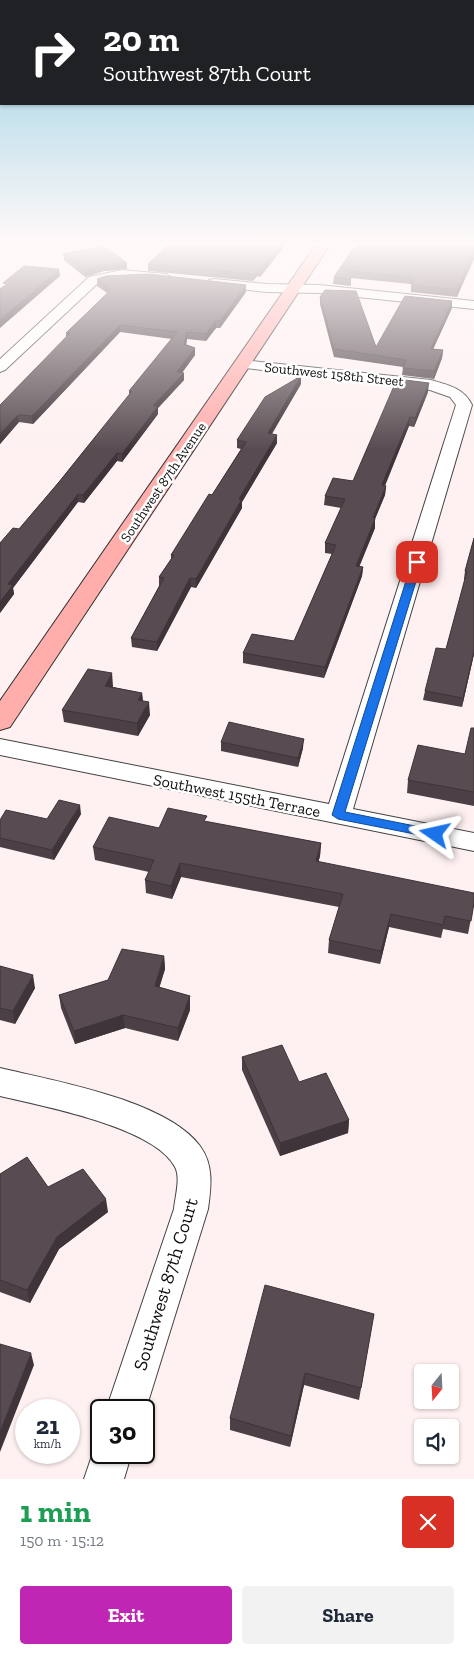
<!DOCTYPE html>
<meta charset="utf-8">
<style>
body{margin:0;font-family:"Zilla Slab",serif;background:#f2f2f3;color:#1f2937;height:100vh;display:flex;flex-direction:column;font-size:19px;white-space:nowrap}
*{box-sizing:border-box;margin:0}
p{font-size:16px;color:#747a83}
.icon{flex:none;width:28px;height:28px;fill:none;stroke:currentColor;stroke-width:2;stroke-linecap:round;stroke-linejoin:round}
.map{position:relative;height:1479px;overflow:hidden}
.panel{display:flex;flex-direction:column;background:#fff;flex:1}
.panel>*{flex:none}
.top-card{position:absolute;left:0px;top:0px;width:475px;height:105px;box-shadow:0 1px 4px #0004;background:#202124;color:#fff;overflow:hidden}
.needle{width:32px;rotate:198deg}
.tools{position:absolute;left:414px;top:1364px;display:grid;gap:10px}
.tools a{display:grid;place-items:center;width:45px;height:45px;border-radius:5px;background:#fff;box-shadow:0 1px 4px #0004;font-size:25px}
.speed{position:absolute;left:15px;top:1399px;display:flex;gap:10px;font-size:25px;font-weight:700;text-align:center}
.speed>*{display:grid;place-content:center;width:65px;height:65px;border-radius:50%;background:#fff;box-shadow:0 1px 4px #0004;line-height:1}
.speed small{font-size:12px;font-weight:400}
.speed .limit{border:2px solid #111;border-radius:8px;background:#fff;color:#111}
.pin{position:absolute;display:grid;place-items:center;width:42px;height:42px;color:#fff;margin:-21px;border-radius:10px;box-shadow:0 2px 8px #0006}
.me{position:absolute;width:55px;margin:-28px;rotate:281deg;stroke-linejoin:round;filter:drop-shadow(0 0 4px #0008)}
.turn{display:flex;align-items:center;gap:18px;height:105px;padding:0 20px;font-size:22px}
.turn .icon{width:65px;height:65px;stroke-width:2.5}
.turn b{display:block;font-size:35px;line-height:42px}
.round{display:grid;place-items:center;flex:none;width:52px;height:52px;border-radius:5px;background:#f2f2f3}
.headline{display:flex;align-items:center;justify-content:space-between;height:85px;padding:0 20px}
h1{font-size:30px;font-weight:700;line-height:38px;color:#1e9e55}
.button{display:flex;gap:10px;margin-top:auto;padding:10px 20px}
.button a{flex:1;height:58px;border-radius:5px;background:#c026b4;color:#fff;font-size:20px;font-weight:700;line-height:58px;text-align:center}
.button a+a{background:#f2f2f3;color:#1f2937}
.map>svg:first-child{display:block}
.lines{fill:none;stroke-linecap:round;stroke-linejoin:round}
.street-casing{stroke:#424242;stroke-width:2}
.secondary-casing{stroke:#313131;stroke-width:2}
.street{fill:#fff;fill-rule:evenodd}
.secondary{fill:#ffaeac;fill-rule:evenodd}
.wall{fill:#4c4046}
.shaded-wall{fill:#3e3439}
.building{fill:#584b51;stroke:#3e3439}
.route{fill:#1a73e8;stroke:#114b97}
.labels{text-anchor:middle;stroke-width:5;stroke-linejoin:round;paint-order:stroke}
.far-street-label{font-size:14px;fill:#0f0f0f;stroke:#fff}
.street-label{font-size:16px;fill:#0f0f0f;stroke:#fff}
.near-street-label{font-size:19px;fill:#0f0f0f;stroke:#fff}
</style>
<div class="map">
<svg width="474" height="1479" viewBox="0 0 474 1479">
<rect width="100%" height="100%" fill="#fff1f2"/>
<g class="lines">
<defs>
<path id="street" d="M 122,270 L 166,274 L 172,278 L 166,282 L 122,278 L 98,283 L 5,370 L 0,372 L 0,359 L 89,277 Z
M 214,279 L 267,284 L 319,285 L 474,301 L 474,309 L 319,293 L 267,292 L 209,286 L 207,283 L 209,280 Z
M 242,360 L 431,380 C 448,385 464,388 472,405 L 353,809 L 474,833 L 474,851 L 0,755 L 0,739 L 329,804 L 456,405 L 450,397 L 430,390 L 237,367 L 235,364 L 237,361 Z
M 0,1068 C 54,1081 166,1100 200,1146 C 214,1165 211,1187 208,1209 L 144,1415 L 144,1410 L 106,1410 L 174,1209 C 175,1197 181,1178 175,1167 C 155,1127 42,1106 0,1096 Z
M 101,1436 L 101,1452 L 132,1452 L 124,1479 L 84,1479 L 98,1438 Z"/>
<path id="secondary" d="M 317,243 L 331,243 L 10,727 L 0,730 L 0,701 Z"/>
</defs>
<use href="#street" class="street-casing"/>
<use href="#secondary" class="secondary-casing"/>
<use href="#street" class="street"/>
<use href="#secondary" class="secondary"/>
</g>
<path class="wall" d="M 170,243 L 287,243 L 260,277 L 257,276 L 253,281 L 148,271 L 148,264 Z
M 474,243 L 457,297 L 411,292 L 411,284 L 351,278 L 351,286 L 333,284 L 334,277 L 353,249 Z
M 63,254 L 127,269 L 104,271 L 85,277 L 64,260 Z
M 97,279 L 246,292 L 220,328 L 216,328 L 206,341 L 187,339 L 186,345 L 195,348 L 195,355 L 182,373 L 184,373 L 184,380 L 158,408 L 158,414 L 122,462 L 117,461 L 84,503 L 78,502 L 13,588 L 14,594 L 0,613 L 19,529 L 59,482 L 129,395 L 129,391 L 172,339 L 120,332 L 33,424 L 19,422 L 0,444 L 0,405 L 66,338 L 66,333 L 107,293 L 97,286 Z
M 320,297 L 376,347 L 452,308 L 433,349 L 443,350 L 442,358 L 434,379 L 402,375 L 403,367 L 334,357 L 320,304 Z
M 301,384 L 272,434 L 277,443 L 242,502 L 242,508 L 196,588 L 191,587 L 157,651 L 132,647 L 131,638 L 159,586 L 159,577 L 171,559 L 171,555 L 212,495 L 241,449 L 237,448 L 237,440 Z
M 428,392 L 414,427 L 409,426 L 385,486 L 386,486 L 385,495 L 375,519 L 375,528 L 359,566 L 363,567 L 362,576 L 324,678 L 243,663 L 243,653 L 294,641 L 332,554 L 325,553 L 325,543 L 341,508 L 324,505 L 325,496 L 353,481 Z
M 474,538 L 474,654 L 462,707 L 423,700 L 425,691 L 446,649 L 465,580 L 464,579 L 465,571 Z
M 113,686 L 113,687 L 142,693 L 143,701 L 150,715 L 138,736 L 64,722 L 62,710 Z
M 474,728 L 474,806 L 407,793 L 408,780 L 465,754 Z
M 221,742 L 303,748 L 298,767 L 221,751 Z
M 81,814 L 54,860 L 0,847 L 0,820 L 47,819 Z
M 207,822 L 321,843 L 320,856 L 318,862 L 474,903 L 468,934 L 443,929 L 441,938 L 389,927 L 380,964 L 328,953 L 329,940 L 339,907 L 181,877 L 172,899 L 146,893 L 145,880 L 149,872 L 95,860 L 93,847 L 159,828 Z
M 164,956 L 165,969 L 159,987 L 190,996 L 190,1010 L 178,1041 L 125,1028 L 75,1044 L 61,1008 L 59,995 L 108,980 Z
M 0,966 L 35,988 L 15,1024 L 0,1020 Z
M 242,1057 L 299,1082 L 349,1120 L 348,1133 L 280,1156 L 242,1070 Z
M 0,1174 L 48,1187 L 108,1212 L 59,1249 L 30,1303 L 0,1292 Z
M 374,1314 L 359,1400 L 304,1385 L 290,1447 L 230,1430 L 230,1418 Z"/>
<path class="shaded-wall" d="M 282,243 L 287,243 L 260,277 L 260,270 Z
M 474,254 L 474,259 L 457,297 L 457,290 Z
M 127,263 L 127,269 L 104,271 L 85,277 L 85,270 L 103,264 Z
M 59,269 L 60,276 L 0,328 L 0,320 Z
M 257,270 L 257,276 L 253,281 L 254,274 Z
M 246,285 L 246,292 L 220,328 L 220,321 Z
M 452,301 L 452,308 L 430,356 L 431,349 Z
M 216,320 L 216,328 L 206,341 L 206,334 Z
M 120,325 L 120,332 L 33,424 L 32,416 Z
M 187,332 L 187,339 L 185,352 L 184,344 Z
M 195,348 L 195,355 L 177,379 L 177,372 Z
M 443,350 L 442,358 L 434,379 L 434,371 Z
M 184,373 L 184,380 L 158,408 L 158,414 L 122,462 L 122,454 L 153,406 Z
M 301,376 L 301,384 L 267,441 L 268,433 Z
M 429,383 L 428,392 L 414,427 L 415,418 Z
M 18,415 L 19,422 L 0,444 L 0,434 Z
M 410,417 L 409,426 L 381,494 L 382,485 Z
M 277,435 L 277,443 L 242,502 L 242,508 L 196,588 L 196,579 L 239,499 Z
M 117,453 L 117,461 L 84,503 L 83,495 Z
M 386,486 L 385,495 L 375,519 L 375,528 L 356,575 L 356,566 L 373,518 Z
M 78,494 L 78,502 L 13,588 L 14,594 L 0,613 L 0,602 L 8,584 Z
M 363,567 L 362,576 L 324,678 L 325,667 Z
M 190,578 L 191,587 L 157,651 L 157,642 Z
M 474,651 L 474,654 L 462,707 L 463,698 Z
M 112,673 L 113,686 L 106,699 L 105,686 Z
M 142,693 L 143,705 L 138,700 Z
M 149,702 L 150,715 L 138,736 L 137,723 Z
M 304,739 L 303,748 L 298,767 L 298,758 Z
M 80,805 L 81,814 L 54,860 L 52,850 Z
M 321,843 L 320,856 L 315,875 L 316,861 Z
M 180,863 L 181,877 L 172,899 L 171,886 Z
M 391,914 L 389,927 L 380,964 L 381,951 Z
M 164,956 L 165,969 L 156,999 L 155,986 Z
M 33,975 L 35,988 L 15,1024 L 13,1011 Z
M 190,996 L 190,1010 L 178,1041 L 178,1028 Z
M 123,1015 L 125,1028 L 75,1044 L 74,1031 Z
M 349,1120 L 348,1133 L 280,1156 L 280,1143 Z
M 106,1199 L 108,1212 L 59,1249 L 30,1303 L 27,1290 L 57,1237 Z
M 31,1353 L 34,1365 L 0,1452 L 0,1432 Z
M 305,1373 L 304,1385 L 290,1447 L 291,1436 Z"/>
<path class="building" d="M 170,243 L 282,243 L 260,270 L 257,270 L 254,274 L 148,264 Z
M 363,243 L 474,243 L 474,254 L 457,290 L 412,285 L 414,280 L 412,280 L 413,277 L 349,271 L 351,279 L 334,277 L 353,249 Z
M 104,246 L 127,263 L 103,264 L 85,270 L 63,254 Z
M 24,266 L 59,269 L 0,320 L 0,289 L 7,284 L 3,283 Z
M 148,274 L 246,285 L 220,321 L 216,320 L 206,334 L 187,332 L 184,344 L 195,348 L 177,372 L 184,373 L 153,406 L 158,406 L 122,454 L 117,453 L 83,495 L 78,494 L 8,584 L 13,585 L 0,602 L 0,543 L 13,528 L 19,529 L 59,482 L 132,391 L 129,391 L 177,332 L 120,325 L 32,416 L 18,415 L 0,434 L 0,405 L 70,333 L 66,333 L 111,290 L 97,279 L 106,276 Z
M 325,290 L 356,291 L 376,347 L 405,296 L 452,301 L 431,349 L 443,350 L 434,371 L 403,368 L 406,360 L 334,349 L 320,297 Z
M 301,376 L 268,433 L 277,435 L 239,499 L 242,499 L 196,579 L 190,578 L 157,642 L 131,638 L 164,578 L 159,577 L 174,555 L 171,555 L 209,494 L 212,495 L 246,442 L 237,440 L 265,397 Z
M 397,379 L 429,383 L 415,418 L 410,417 L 382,485 L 386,486 L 373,518 L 375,519 L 356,566 L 363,567 L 325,667 L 243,653 L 252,634 L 294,641 L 336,545 L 325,543 L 345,499 L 325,496 L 333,478 L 353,481 Z
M 474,538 L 474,651 L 463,698 L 425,691 L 436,648 L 446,649 L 467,571 L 465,571 Z
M 88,669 L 112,673 L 105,686 L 142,693 L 138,700 L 149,702 L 137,723 L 62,710 Z
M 229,722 L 304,739 L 298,758 L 221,742 Z
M 471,728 L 474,728 L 474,792 L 408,780 L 418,745 L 465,754 Z
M 59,800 L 80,805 L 52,850 L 0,838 L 0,820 L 6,810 L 47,819 Z
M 168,808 L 207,816 L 204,821 L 321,843 L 316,861 L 474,893 L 474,903 L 471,921 L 445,916 L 443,925 L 391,914 L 381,951 L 329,940 L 343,894 L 180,863 L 171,886 L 145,880 L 154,860 L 93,847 L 109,817 L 159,828 Z
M 122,949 L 164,956 L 155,986 L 190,996 L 178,1028 L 123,1015 L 74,1031 L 59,995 L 108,980 Z
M 0,966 L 33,975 L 13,1011 L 0,1008 Z
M 282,1045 L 299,1082 L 326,1073 L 349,1120 L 280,1143 L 242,1057 Z
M 27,1157 L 48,1187 L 83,1169 L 106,1199 L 57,1237 L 27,1290 L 0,1280 L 0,1174 Z
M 265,1285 L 374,1314 L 361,1388 L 305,1373 L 291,1436 L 230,1418 Z
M 0,1344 L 31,1353 L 0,1432 Z"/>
<linearGradient id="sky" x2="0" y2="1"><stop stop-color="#94cee1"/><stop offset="0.54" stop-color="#fff9f9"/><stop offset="1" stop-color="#fff9f9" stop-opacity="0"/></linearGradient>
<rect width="474" height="450" fill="url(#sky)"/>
<path class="route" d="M 417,559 L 422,562 L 345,812 L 440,831 L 441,834 L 435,838 L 338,819 L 332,815 L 412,562 Z"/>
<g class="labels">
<g class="far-street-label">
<text transform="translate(334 374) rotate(6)" y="5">Southwest 158th Street</text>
<text transform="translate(163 482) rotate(-56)" y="5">Southwest 87th Avenue</text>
</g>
<g class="street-label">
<text transform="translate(237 795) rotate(11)" y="6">Southwest 155th Terrace</text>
</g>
<g class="near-street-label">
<text transform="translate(165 1284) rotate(-73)" y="7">Southwest 87th Court</text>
</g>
</g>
</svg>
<div class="tools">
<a><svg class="needle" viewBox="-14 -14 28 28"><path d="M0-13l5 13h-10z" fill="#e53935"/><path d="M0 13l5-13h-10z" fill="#747a83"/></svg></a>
<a><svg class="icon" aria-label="sound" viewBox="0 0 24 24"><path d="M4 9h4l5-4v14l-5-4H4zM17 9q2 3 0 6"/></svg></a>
</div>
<div class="speed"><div>21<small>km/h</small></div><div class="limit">30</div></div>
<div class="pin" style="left:417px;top:562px;background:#d93025"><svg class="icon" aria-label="arrive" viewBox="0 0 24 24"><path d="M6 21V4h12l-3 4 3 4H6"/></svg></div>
<svg class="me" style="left:435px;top:834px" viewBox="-20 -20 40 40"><path d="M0-17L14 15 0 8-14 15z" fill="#1a73e8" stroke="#fff" stroke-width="4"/></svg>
<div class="top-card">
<div class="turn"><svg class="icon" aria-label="right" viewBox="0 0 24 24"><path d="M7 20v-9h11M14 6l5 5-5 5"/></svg><div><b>20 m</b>Southwest 87th Court</div></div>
</div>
</div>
<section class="panel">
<div class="headline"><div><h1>1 min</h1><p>150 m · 15:12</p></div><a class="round" style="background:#d93025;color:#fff"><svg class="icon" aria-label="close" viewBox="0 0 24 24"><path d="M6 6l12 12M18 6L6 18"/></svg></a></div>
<div class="button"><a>Exit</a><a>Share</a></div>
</section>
